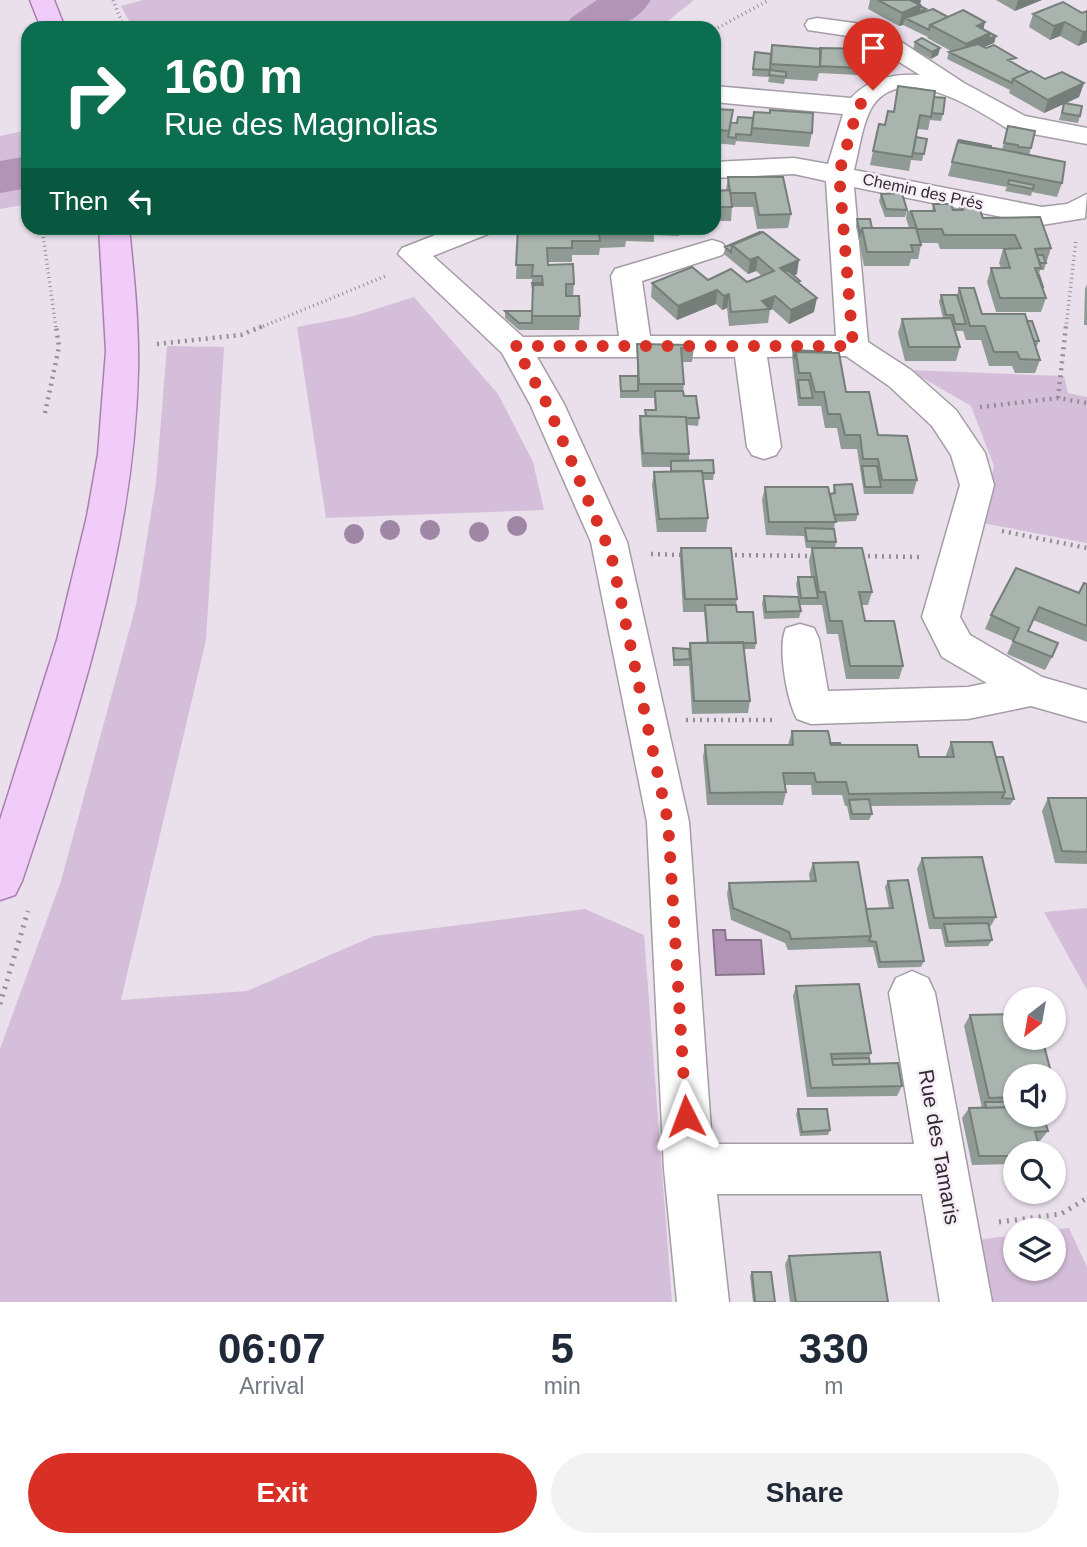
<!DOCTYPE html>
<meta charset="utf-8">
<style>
body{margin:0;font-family:Arial,sans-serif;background:#f2f2f3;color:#1f2937;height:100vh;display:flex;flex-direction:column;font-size:26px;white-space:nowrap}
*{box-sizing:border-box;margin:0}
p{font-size:23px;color:#747a83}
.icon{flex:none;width:38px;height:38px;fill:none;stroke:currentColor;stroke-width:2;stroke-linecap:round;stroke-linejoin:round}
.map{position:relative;height:1302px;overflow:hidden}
.details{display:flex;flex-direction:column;background:#fff;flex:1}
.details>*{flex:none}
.hud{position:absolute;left:21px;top:21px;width:700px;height:214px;border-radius:21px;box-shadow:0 2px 5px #0004;background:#0b6e4f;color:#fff;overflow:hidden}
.needle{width:46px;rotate:211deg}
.tools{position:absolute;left:1003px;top:987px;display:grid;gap:14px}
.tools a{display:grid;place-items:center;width:63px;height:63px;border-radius:50%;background:#fff;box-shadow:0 2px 5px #0004;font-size:35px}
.pin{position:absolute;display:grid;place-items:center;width:60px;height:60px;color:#fff;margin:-72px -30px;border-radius:50% 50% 50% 0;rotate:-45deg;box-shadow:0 0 7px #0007}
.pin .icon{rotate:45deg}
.me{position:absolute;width:77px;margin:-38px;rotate:357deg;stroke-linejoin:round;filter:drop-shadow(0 0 5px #0008)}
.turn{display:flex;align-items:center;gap:24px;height:147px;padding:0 28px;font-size:32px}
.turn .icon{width:91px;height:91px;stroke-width:2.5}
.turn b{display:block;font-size:49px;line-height:60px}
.then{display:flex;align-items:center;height:66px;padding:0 28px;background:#0003;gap:14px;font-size:26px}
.eta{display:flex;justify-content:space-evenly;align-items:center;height:119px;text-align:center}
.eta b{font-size:42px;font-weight:700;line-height:49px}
.cta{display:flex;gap:14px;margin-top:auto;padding:14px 28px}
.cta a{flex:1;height:80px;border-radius:42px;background:#d93025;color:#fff;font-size:28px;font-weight:700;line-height:80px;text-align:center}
.cta a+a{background:#f2f2f3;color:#1f2937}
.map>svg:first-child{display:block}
.green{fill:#d5bed9}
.water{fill:#b295b6;stroke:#8b758e;stroke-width:2}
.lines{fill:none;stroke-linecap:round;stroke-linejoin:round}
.river{fill:#b295b6;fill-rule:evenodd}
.minor-casing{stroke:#a49ca6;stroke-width:3}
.primary-casing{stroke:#a97eb0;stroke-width:3}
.path-far2{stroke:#938d94;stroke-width:3.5;stroke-dasharray:1 3.5;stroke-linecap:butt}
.path-far1{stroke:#938d94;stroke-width:4.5;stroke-dasharray:2 5;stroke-linecap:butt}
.path{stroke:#938d94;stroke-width:5;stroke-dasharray:2 6;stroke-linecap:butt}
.minor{fill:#fff;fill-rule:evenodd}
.primary{fill:#f2ccf9;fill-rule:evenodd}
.tree{fill:#9f86a4}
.wall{fill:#909b95}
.shaded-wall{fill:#767e79}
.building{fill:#a8b4ad;stroke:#767e79;stroke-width:2}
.route{stroke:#d93025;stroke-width:12;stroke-dasharray:0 21.6}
.labels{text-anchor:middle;stroke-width:5;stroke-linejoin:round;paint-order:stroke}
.far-street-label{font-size:16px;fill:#2f2b2f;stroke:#f7eef8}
.near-street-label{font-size:21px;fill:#2f2b2f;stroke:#f7eef8}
</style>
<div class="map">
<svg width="1087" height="1302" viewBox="0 0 1087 1302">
<rect width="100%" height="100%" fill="#e9e0eb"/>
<path class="green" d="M 143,0 L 620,0 L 559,28 L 133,28 L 121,6 Z
M 652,0 L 694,0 L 659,28 L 607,28 Z
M 28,130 L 28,204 L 0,209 L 0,136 Z
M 414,297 L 498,394 L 533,462 L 544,510 L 326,518 L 297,327 L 354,316 Z
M 167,346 L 224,347 L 206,640 L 121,1000 L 247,991 L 374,936 L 585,909 L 644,935 L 672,1302 L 0,1302 L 0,1049 L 61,881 L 136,605 L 156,483 Z
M 909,370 L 1064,376 L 1068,393 L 1087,397 L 1087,543 L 982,523 L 994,466 L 971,406 Z
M 1087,908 L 1087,990 L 1044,912 Z
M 1069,1228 L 1087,1267 L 1087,1302 L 990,1302 L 977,1240 L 1015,1235 L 1015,1269 L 1054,1269 L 1053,1230 Z"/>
<path class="water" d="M 713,930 L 725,930 L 726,940 L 761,940 L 764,974 L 716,975 Z"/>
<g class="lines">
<path class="river" d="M 597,0 L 651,0 C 628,34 601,28 564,28 L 571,18 Z
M 28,156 L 28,188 L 0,193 L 0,161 Z"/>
<defs>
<path id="minor" d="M 817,18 L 877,26 L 964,83 L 1025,116 L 1087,128 L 1087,144 L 1017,131 L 1008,129 C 976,109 902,60 872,107 C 862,124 859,151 854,170 L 1042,207 L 1067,204 L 1087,194 L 1085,218 L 1042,225 L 854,187 L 868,342 L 911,370 L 956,410 L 985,453 L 994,485 L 960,617 L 970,635 L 1042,677 L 1087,690 L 1087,722 L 1031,706 L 968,719 L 811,724 L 797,719 C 787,701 777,647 786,628 L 800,624 L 814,628 L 819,639 L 828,691 L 968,687 L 987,683 L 942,657 L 922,617 L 960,485 L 951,455 L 932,426 L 889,386 L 846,356 L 767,357 L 781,447 L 776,455 L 764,459 L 752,455 L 747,447 L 735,357 L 537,357 L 564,404 L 627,542 L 689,822 L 712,1144 L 914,1144 L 889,993 L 896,978 L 912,971 L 928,978 L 935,993 L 992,1302 L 940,1302 L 922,1194 L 717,1194 L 729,1302 L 677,1302 L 664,1169 L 647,822 L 591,542 L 530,404 L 502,353 L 398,254 L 402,248 L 453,228 L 492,228 L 488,234 L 433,256 L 523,337 L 619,336 L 611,276 L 615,269 L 712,240 L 722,243 L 727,249 L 722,255 L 642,281 L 650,336 L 836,336 L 826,181 L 794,174 L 714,178 L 714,162 L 794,158 L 828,164 L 843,114 L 714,102 L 714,86 L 851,98 C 870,78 893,74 920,75 L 861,38 L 808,30 L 805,25 L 808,20 Z"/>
<path id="primary" d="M 30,0 L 54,0 L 65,28 L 41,28 Z
M 99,228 L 129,228 C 134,275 139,323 138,371 C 134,545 77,717 22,881 L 15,895 L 0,900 L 0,820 L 57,640 L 87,516 L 98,454 L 106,351 Z"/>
</defs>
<use href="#minor" class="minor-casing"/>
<use href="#primary" class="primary-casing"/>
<path class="path-far2" d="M 113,0 L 124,28
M 714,30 L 769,0
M 42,228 L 56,328
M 259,328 L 388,275
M 1066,328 L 1076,239"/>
<path class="path-far1" d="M 157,344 L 241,335 L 263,326
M 1058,398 L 1066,326
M 980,407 L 1058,398 L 1087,403
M 45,413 L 59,347 L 56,326
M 1002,531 L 1087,548
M 651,554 L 684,555
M 728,555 L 814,556
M 861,556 L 919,557
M 686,720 L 775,720"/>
<path class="path" d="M 0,1004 L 28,911
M 999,1222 L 1061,1214 L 1087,1198"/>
<use href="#minor" class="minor"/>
<use href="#primary" class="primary"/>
</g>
<g class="tree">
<circle cx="517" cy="526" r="10"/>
<circle cx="390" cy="530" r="10"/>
<circle cx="430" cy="530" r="10"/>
<circle cx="479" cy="532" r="10"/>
<circle cx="354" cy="534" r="10"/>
</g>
<path class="wall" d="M 870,0 L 921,0 L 919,5 L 925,12 L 948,17 L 983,29 L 996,36 L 994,43 L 984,47 L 1029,72 L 1043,78 L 1084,83 L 1079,97 L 1065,104 L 1080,116 L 1078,123 L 1059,120 L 1064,104 L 1044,113 L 1009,93 L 1010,90 L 947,59 L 949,52 L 951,51 L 927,38 L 928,37 L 903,25 L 899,26 L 868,9 Z
M 996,0 L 1042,0 L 1015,11 Z
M 1082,13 L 1087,42 L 1078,46 L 1060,36 L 1050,40 L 1029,27 L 1033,14 Z
M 915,42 L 940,48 L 938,55 L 931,59 L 913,49 Z
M 772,45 L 875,63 L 873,70 L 858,69 L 857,75 L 819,73 L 817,81 L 785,79 L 784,84 L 768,82 L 769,77 L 752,76 L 755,52 L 770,54 Z
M 934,97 L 943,114 L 941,121 L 930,120 L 928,130 L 917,129 L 916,137 L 927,139 L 922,161 L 911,160 L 909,171 L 870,165 L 879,124 L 885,125 L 893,112 Z
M 714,109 L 731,122 L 737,123 L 753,118 L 812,133 L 809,147 L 736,141 L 735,145 L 714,143 Z
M 1008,126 L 1031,148 L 1029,155 L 1062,183 L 1057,197 L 1032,192 L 1031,196 L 1005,191 L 1007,187 L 948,176 L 958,141 L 1002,150 Z
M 728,177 L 791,214 L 788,228 L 757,229 L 753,207 L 732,207 L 731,221 L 714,221 L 714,190 L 726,190 Z
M 881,194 L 907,210 L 905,217 L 885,217 L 879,201 Z
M 960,202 L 983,218 L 1051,248 L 1044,270 L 1040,270 L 1039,275 L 1046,298 L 1041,312 L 996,312 L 987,282 L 991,268 L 1001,268 L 999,263 L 1003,249 L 940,249 L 938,243 L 921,243 L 921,245 L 918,259 L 911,259 L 909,266 L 864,266 L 856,226 L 857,219 L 872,228 L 909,228 L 906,218 L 907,211 L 932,211 L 933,204 L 953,210 L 958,210 Z
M 518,228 L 705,228 L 680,228 L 679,236 L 654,235 L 654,242 L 626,241 L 625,247 L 600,248 L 599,255 L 572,255 L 572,262 L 548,262 L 548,265 L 574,284 L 573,296 L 580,316 L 579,330 L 519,330 L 505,318 L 505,311 L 532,311 L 532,279 L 516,279 Z
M 760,232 L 797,274 L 794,275 L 800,281 L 800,284 L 814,312 L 789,324 L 772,309 L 770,310 L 768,323 L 729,326 L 727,308 L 722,310 L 716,304 L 677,320 L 651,297 L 652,283 L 708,280 L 747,282 L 762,276 L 756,271 L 748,274 L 724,254 L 725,247 Z
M 1087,284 L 1087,325 L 1084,325 L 1085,289 Z
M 959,288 L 982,314 L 1027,321 L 1039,341 L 1036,348 L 1040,360 L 1035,373 L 1015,373 L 1012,366 L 989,366 L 981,340 L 966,340 L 963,331 L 955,331 L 960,347 L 956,361 L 905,361 L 898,333 L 902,319 L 943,318 L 939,302 L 941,295 L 957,295 Z
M 637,344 L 694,348 L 692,362 L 682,362 L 684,384 L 683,391 L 684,396 L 699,418 L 698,426 L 687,425 L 689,454 L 689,460 L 714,473 L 713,480 L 703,480 L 708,518 L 706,532 L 657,532 L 652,485 L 654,472 L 670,471 L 670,467 L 642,467 L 639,430 L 640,416 L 645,416 L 645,410 L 655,410 L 654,398 L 620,398 L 620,376 L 637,376 Z
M 793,350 L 846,392 L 878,435 L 917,480 L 913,494 L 864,494 L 857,449 L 841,449 L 837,428 L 825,428 L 821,406 L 798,406 L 792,357 Z
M 834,485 L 858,514 L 856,521 L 835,522 L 834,529 L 836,542 L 835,548 L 872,592 L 868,605 L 862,605 L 865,621 L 903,666 L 899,679 L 846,679 L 838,634 L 827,634 L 822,605 L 800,605 L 801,611 L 799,618 L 764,619 L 762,603 L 764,596 L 798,597 L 796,584 L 798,577 L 811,577 L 809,561 L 812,548 L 806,548 L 804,536 L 766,535 L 762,500 L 765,487 L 830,494 L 833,493 Z
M 681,548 L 737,599 L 736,605 L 737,612 L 756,643 L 755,649 L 744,649 L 750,701 L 748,713 L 692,714 L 689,666 L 673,666 L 673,648 L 689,649 L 690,643 L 707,643 L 704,612 L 683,612 L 680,561 Z
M 1087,584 L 1087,642 L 1033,620 L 1028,631 L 1052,657 L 1045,670 L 1007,654 L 1013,641 L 985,629 L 991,615 L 1079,593 Z
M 792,731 L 830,743 L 919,757 L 946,757 L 946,755 L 951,742 L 996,757 L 1014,799 L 1010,805 L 870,806 L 872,814 L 869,820 L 850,820 L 847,806 L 845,806 L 842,795 L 812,795 L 811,785 L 785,785 L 786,792 L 783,805 L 707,805 L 703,757 L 705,745 L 788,745 Z
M 1048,798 L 1087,798 L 1087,864 L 1055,863 L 1042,811 Z
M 922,858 L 996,917 L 989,929 L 992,940 L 988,946 L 945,947 L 941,929 L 929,929 L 917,869 Z
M 813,863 L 866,909 L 889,908 L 885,887 L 888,881 L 924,961 L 921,967 L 878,968 L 873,947 L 788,950 L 785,943 L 731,920 L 727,894 L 729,883 L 810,881 L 809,874 Z
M 796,986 L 871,1053 L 869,1058 L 870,1064 L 902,1086 L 897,1096 L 807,1097 L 793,996 Z
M 970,1015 L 1015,1076 L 1015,1115 L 1048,1131 L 1040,1141 L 1038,1141 L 1015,1153 L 1015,1164 L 972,1165 L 962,1118 L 969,1108 L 982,1108 L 964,1026 Z
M 798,1109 L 830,1130 L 828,1135 L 800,1136 L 796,1114 Z
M 789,1256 L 888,1302 L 790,1302 L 785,1264 Z
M 752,1272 L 775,1302 L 753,1302 L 750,1276 Z"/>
<path class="shaded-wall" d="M 906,0 L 921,0 L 920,5 L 912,8 Z
M 1018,0 L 1042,0 L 1015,11 Z
M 920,5 L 926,9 L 924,16 L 905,18 L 903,25 L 899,26 L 902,13 Z
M 985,22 L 982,36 L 977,26 Z
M 1065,22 L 1060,36 L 1050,40 L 1054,26 Z
M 1087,31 L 1087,42 L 1078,46 L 1083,32 Z
M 990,33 L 986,46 L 962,57 L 966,44 Z
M 996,36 L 994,43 L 986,46 L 988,39 Z
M 940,48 L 938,55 L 931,59 L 932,52 Z
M 1084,83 L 1079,97 L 1044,113 L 1048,100 Z
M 758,257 L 756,271 L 748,274 L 750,260 Z
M 799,260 L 797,274 L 784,279 L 780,268 Z
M 717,290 L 716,304 L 677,320 L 678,306 Z
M 729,294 L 727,308 L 722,310 L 724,296 Z
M 775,296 L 772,309 L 770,310 L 762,301 Z
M 817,298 L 814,312 L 789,324 L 791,310 Z"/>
<path class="building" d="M 878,0 L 910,0 L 920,5 L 902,13 Z
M 1063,2 L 1082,13 L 1087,11 L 1087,31 L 1083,32 L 1065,22 L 1054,26 L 1033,14 Z
M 920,6 L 926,9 L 919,12 Z
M 933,9 L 948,17 L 930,25 L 929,30 L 905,18 Z
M 963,10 L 985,22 L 977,26 L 990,33 L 966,44 L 930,25 Z
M 990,33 L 996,36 L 988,39 Z
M 922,38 L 940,48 L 932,52 L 915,42 Z
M 978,44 L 986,48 L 994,45 L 1016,58 L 1008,60 L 1029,72 L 1013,79 L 1012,83 L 949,52 Z
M 772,45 L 821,49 L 820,67 L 771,64 Z
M 820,48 L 875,49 L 875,63 L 859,62 L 859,68 L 820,66 Z
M 755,52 L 771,54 L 770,70 L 753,69 Z
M 770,70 L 786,72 L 786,77 L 769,75 Z
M 1031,71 L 1045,79 L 1062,72 L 1084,83 L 1048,100 L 1013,79 Z
M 898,86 L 935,91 L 931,117 L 920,115 L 912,157 L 873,151 L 879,124 L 885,125 L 888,111 L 894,112 Z
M 934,97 L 945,98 L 943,114 L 932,113 Z
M 1064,103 L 1082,106 L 1080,116 L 1062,113 Z
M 714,109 L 733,110 L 729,131 L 714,129 Z
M 770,110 L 813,113 L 812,133 L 752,128 L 754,112 L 770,113 Z
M 738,117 L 753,118 L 751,135 L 736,134 L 736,138 L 728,137 L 731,122 L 737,123 Z
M 1008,126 L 1035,131 L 1031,148 L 1018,147 L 1018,145 L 1004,143 Z
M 916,137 L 927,139 L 924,154 L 913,153 Z
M 959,140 L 991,146 L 991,148 L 958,142 Z
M 958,141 L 1065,162 L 1062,183 L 952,162 Z
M 728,177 L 783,177 L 791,214 L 759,215 L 755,193 L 730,193 Z
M 1009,180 L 1034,185 L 1033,189 L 1008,184 Z
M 730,190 L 732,207 L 714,207 L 714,191 Z
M 902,193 L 907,210 L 886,209 L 881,194 Z
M 960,202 L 977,202 L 983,218 L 1040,217 L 1051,248 L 1035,249 L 1041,268 L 1035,268 L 1046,298 L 1000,298 L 991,268 L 1010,268 L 1004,249 L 1021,248 L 1015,235 L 944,235 L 942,229 L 917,229 L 911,211 L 935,211 L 933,204 L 951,204 L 953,210 L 963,210 Z
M 857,219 L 870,219 L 872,228 L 862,228 L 860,234 Z
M 518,228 L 626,228 L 626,233 L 599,234 L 600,241 L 572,241 L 572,248 L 547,248 L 548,265 L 573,264 L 574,284 L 566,284 L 566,296 L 579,296 L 580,316 L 532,316 L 533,285 L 543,285 L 542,276 L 532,276 L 533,265 L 516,265 Z
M 862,228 L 916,228 L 921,245 L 911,245 L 913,252 L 867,252 Z
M 760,232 L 761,233 L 732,245 L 731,252 L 725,247 Z
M 763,232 L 799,260 L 780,268 L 817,298 L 791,310 L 775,296 L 762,301 L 770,309 L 731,312 L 729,294 L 724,296 L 717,290 L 678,306 L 652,283 L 692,267 L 708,280 L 731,269 L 747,282 L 774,271 L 758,257 L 750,260 L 732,245 Z
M 1037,255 L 1043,255 L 1046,263 L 1040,263 Z
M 789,271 L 800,281 L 797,282 L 785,272 Z
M 1038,275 L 1039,275 L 1043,287 L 1042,287 Z
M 532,283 L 542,283 L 542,285 L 533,285 L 533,289 Z
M 959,288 L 974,288 L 982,314 L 1025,314 L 1040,360 L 1020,359 L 1017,352 L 994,352 L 985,326 L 970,326 Z
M 941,295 L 957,295 L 966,324 L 955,324 L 953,315 L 946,315 Z
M 505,311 L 532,311 L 532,323 L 519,323 Z
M 951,318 L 960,347 L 909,347 L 902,319 Z
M 1027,321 L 1032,321 L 1039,341 L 1034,341 Z
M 637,344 L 694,345 L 694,348 L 681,348 L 684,384 L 639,384 Z
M 793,350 L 832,352 L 796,352 L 795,359 Z
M 796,352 L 839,353 L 846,392 L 869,392 L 878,435 L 907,436 L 917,480 L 882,480 L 878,459 L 863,459 L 860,435 L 845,435 L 840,414 L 828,414 L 824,392 L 815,392 L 810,373 L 799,373 Z
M 620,376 L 638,376 L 638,391 L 621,391 Z
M 798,380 L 809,380 L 813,398 L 800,398 Z
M 655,391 L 683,391 L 684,396 L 696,396 L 699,418 L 687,418 L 686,419 L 686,417 L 646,416 L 645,410 L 656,410 Z
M 640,416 L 686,417 L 689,454 L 643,453 Z
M 713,460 L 714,473 L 702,473 L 702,471 L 671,471 L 671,461 Z
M 862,466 L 877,466 L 881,487 L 865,487 Z
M 702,471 L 708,518 L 659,519 L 654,472 Z
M 852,484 L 858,514 L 834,515 L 830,494 L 835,493 L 834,485 Z
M 765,487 L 828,487 L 836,522 L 769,522 Z
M 805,528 L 834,529 L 836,542 L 807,541 Z
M 681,548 L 731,548 L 737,599 L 685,599 Z
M 812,548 L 862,548 L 872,592 L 859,592 L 865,621 L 894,621 L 903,666 L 850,666 L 842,621 L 830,621 L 825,592 L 819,592 Z
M 1016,568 L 1079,593 L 1084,583 L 1087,584 L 1087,626 L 1039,607 L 1028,631 L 1058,643 L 1052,657 L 1013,641 L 1019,628 L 991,615 Z
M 798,577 L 814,577 L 818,598 L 801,598 Z
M 764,596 L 798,597 L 801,611 L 766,612 Z
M 705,605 L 736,605 L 737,612 L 753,612 L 756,643 L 708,643 Z
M 743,642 L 750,701 L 694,701 L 690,643 Z
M 673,648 L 689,649 L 690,659 L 674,660 Z
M 792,731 L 828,731 L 831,745 L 917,745 L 919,757 L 954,757 L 951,742 L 992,742 L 1005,792 L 849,794 L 846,782 L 816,782 L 814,773 L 783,773 L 786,792 L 710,793 L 705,745 L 793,745 Z
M 830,743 L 840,743 L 841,745 L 831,745 Z
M 996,757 L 1003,757 L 1014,799 L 1002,798 L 1005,792 Z
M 1048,798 L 1087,798 L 1087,852 L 1062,851 Z
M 869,799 L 872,814 L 852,814 L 849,800 Z
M 982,857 L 996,917 L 934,918 L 922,858 Z
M 858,862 L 871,936 L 791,939 L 789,932 L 733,908 L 729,883 L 816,881 L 813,863 Z
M 908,880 L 924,961 L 880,962 L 876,942 L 869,941 L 871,936 L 866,909 L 893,908 L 888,881 Z
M 988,923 L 992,940 L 948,942 L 944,924 Z
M 859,984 L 871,1053 L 831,1054 L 833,1065 L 898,1063 L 902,1086 L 811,1088 L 796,986 Z
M 1015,1014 L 1015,1038 L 1042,1038 L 1052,1076 L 1015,1076 L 1015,1097 L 989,1098 L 970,1015 Z
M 869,1058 L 870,1064 L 833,1065 L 832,1059 Z
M 1054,1083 L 1057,1096 L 1054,1096 Z
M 985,1102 L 1015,1102 L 1015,1107 L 986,1108 Z
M 1015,1107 L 1015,1115 L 1043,1115 L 1048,1131 L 1035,1132 L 1041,1153 L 1015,1153 L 1015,1156 L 979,1156 L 969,1108 Z
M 798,1109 L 827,1109 L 830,1130 L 802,1132 Z
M 880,1252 L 888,1302 L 796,1302 L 789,1256 Z
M 752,1272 L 771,1272 L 775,1302 L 755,1302 Z"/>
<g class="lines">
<path class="route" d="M 686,1116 L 668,822 L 611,554 L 547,404 L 515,346 L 853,346 L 839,173 L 858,107 L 873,90"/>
</g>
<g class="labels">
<g class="far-street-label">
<text transform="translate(923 191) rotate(12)" y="6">Chemin des Prés</text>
</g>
<g class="near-street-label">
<text transform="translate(939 1147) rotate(80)" y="7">Rue des Tamaris</text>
</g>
</g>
</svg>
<div class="tools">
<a><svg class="needle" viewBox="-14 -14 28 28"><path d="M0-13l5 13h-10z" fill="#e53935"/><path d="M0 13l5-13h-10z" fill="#747a83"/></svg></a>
<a><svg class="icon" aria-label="sound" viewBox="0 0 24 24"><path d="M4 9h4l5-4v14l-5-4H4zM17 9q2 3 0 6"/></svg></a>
<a><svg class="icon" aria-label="search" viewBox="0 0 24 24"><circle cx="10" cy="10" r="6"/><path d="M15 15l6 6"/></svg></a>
<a><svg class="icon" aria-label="layers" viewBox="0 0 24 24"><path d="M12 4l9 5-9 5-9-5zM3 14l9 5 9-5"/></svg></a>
</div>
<div class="pin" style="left:873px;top:90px;background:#d93025"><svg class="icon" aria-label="arrive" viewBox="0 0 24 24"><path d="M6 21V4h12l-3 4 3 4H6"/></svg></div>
<svg class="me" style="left:686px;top:1116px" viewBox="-20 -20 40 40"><path d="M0-17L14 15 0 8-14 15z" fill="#d93025" stroke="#fff" stroke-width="4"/></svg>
<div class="hud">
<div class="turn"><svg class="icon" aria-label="right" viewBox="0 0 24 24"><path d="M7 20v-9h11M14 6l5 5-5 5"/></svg><div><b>160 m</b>Rue des Magnolias</div></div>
<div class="then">Then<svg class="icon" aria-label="left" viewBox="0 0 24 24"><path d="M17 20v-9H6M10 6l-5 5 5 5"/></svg></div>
</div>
</div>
<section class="details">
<div class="eta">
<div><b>06:07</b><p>Arrival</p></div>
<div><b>5</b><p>min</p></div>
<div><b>330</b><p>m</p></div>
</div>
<div class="cta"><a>Exit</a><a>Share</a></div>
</section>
